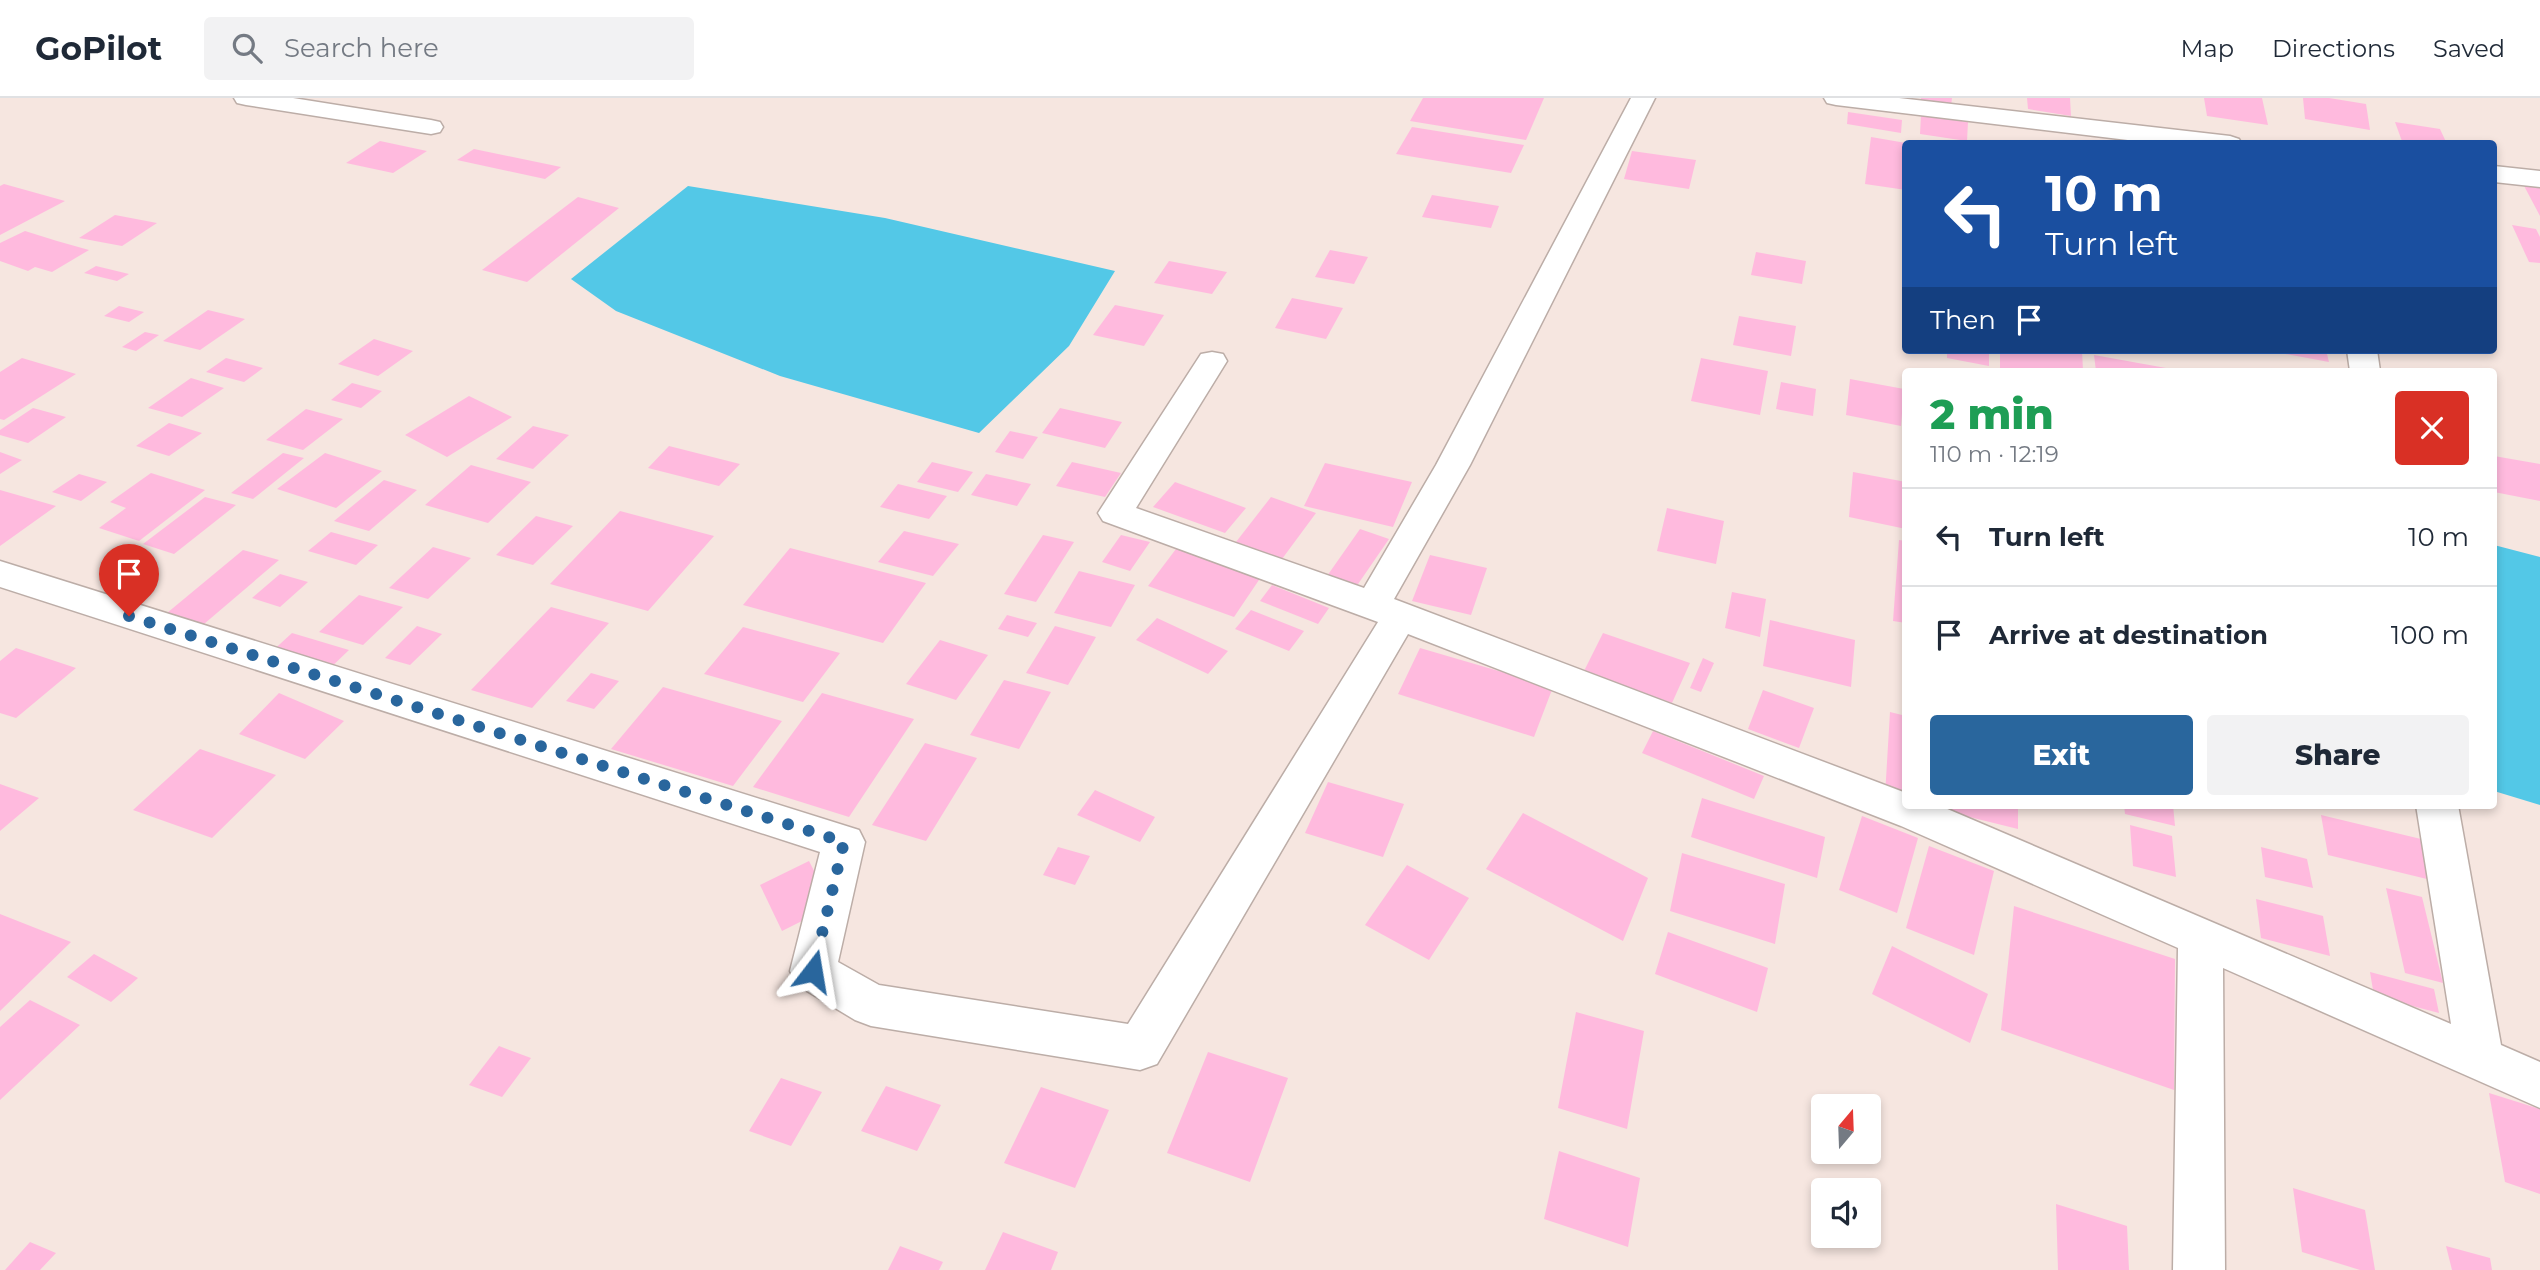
<!DOCTYPE html>
<meta charset="utf-8">
<style>
body{margin:0;font-family:Montserrat,sans-serif;background:#f2f2f3;color:#1f2937;height:100vh;display:flex;flex-direction:column;font-size:26px;white-space:nowrap}
*{box-sizing:border-box;margin:0}
p{font-size:23px;color:#747a83}
.icon{flex:none;width:38px;height:38px;fill:none;stroke:currentColor;stroke-width:2;stroke-linecap:round;stroke-linejoin:round}
.map{position:relative;flex:1;overflow:hidden}
.sheet{position:absolute;left:1902px;top:270px;width:595px;height:441px;display:flex;flex-direction:column;background:#fff;border-radius:7px;box-shadow:0 4px 10px #0003}
.sheet>*{flex:none}
.guide{position:absolute;left:1902px;top:42px;width:595px;height:214px;border-radius:7px;box-shadow:0 4px 10px #0003;background:#1a4fa0;color:#fff;overflow:hidden}
.needle{width:46px;rotate:19deg}
.buttons{position:absolute;left:1811px;top:996px;display:grid;gap:14px}
.buttons a{display:grid;place-items:center;width:70px;height:70px;border-radius:7px;background:#fff;box-shadow:0 4px 10px #0003;font-size:35px}
.pin{position:absolute;display:grid;place-items:center;width:60px;height:60px;color:#fff;margin:-72px -30px;border-radius:50% 50% 50% 0;rotate:-45deg;box-shadow:0 0 7px #0007}
.pin .icon{rotate:45deg}
.me{position:absolute;width:77px;margin:-38px;rotate:14deg;stroke-linejoin:round;filter:drop-shadow(0 0 5px #0008)}
.turn{display:flex;align-items:center;gap:24px;height:147px;padding:0 28px;font-size:32px}
.turn .icon{width:91px;height:91px;stroke-width:2.5}
.turn b{display:block;font-size:49px;line-height:60px}
.then{display:flex;align-items:center;height:66px;padding:0 28px;background:#0003;gap:14px;font-size:26px}
.round{display:grid;place-items:center;flex:none;width:74px;height:74px;border-radius:7px;background:#f2f2f3}
.headline{display:flex;align-items:center;justify-content:space-between;height:119px;padding:0 28px}
h1{font-size:42px;font-weight:800;line-height:52px;color:#1e9e55}
.primary-button{display:flex;gap:14px;margin-top:auto;padding:14px 28px}
.primary-button a{flex:1;height:80px;border-radius:7px;background:#29669d;color:#fff;font-size:28px;font-weight:800;line-height:80px;text-align:center}
.primary-button a+a{background:#f2f2f3;color:#1f2937}
ul{padding:0;list-style:none}
li{display:flex;align-items:center;gap:21px;height:98px;padding:0 28px;border-top:2px solid #e0e1e3}
li div{flex:1}
li b{display:block;font-size:26px}
li em{font-style:normal}
header{display:flex;align-items:center;gap:42px;box-sizing:border-box;height:98px;padding:0 35px;background:#fff;border-bottom:2px solid #e0e1e3}
header strong{font-size:33px}
nav{display:flex;gap:38px;margin-inline-start:auto;font-size:24px}
.search{width:490px;height:63px;background:#f2f2f3;display:flex;align-items:center;gap:18px;box-sizing:border-box;padding:0 24px;border-radius:7px;color:#747a83;font-size:26px}
.map>svg:first-child{display:block}
.water{fill:#53c8e7}
.building{fill:#ffbade}
.lines{fill:none;stroke-linecap:round;stroke-linejoin:round}
.minor-casing{stroke:#bcada7;stroke-width:3}
.minor{fill:#fff;fill-rule:evenodd}
.route{stroke:#29669d;stroke-width:12;stroke-dasharray:0 21.6}
</style>
<header>
<strong>GoPilot</strong>
<div class="search"><svg class="icon" aria-label="search" viewBox="0 0 24 24"><circle cx="10" cy="10" r="6"/><path d="M15 15l6 6"/></svg>Search here</div>
<nav><a>Map</a><a>Directions</a><a>Saved</a></nav>
</header>
<div class="map">
<svg width="2540" height="1172" viewBox="0 0 2540 1172">
<rect width="100%" height="100%" fill="#f6e6e0"/>
<path class="water" d="M 688,88 L 885,120 L 1115,173 L 1069,248 L 979,335 L 780,278 L 616,213 L 571,181 Z
M 2494,447 L 2540,459 L 2540,707 L 2494,693 Z"/>
<path class="building" d="M 1423,0 L 1544,0 L 1526,42 L 1410,23 Z
M 1921,0 L 1952,0 L 1951,8 L 1920,4 Z
M 2027,0 L 2070,0 L 2071,18 L 2028,11 Z
M 2204,0 L 2262,0 L 2268,27 L 2207,18 Z
M 2303,0 L 2329,0 L 2366,6 L 2370,32 L 2305,21 Z
M 1848,14 L 1902,22 L 1901,35 L 1847,26 Z
M 1921,17 L 1968,24 L 1967,43 L 1920,36 Z
M 2395,24 L 2440,31 L 2447,46 L 2403,46 Z
M 1412,29 L 1524,47 L 1511,75 L 1396,56 Z
M 1871,39 L 1906,45 L 1906,92 L 1865,86 Z
M 380,43 L 427,53 L 393,75 L 346,65 Z
M 474,51 L 561,69 L 545,81 L 457,62 Z
M 1632,53 L 1696,62 L 1689,91 L 1624,81 Z
M 2522,84 L 2540,87 L 2540,118 Z
M 4,86 L 65,103 L 0,137 L 0,88 Z
M 1432,97 L 1499,108 L 1491,130 L 1422,119 Z
M 578,99 L 619,110 L 527,184 L 482,172 Z
M 115,117 L 157,125 L 122,148 L 79,140 Z
M 2512,127 L 2536,131 L 2540,139 L 2540,165 L 2529,164 Z
M 25,133 L 57,143 L 89,152 L 52,174 L 35,169 L 28,173 L 0,163 L 0,145 Z
M 1330,152 L 1368,159 L 1354,186 L 1315,179 Z
M 1756,154 L 1806,163 L 1802,186 L 1751,177 Z
M 1169,163 L 1227,174 L 1212,196 L 1154,185 Z
M 96,168 L 129,176 L 117,183 L 84,175 Z
M 1292,200 L 1343,210 L 1326,241 L 1275,230 Z
M 1115,207 L 1164,217 L 1144,248 L 1093,237 Z
M 119,208 L 144,214 L 129,224 L 104,218 Z
M 208,212 L 245,221 L 200,252 L 163,243 Z
M 1739,218 L 1796,228 L 1791,258 L 1733,247 Z
M 145,234 L 159,237 L 136,253 L 122,249 Z
M 374,241 L 413,253 L 378,278 L 338,266 Z
M 1947,252 L 1989,252 L 1989,268 L 1947,260 Z
M 2000,252 L 2082,252 L 2083,273 L 2000,273 Z
M 2270,252 L 2326,252 L 2329,264 L 2269,253 Z
M 2094,257 L 2177,272 L 2177,273 L 2096,273 Z
M 22,260 L 76,276 L 4,322 L 0,321 L 0,274 Z
M 226,260 L 263,270 L 244,284 L 206,274 Z
M 1701,260 L 1768,273 L 1760,317 L 1691,303 Z
M 191,280 L 224,290 L 182,319 L 148,310 Z
M 1850,281 L 1904,291 L 1901,328 L 1846,317 Z
M 1781,284 L 1816,291 L 1813,318 L 1776,311 Z
M 352,285 L 382,293 L 361,310 L 331,302 Z
M 469,298 L 512,319 L 447,359 L 405,337 Z
M 33,310 L 66,319 L 28,345 L 0,337 L 0,332 Z
M 1060,310 L 1122,324 L 1105,350 L 1042,335 Z
M 306,311 L 343,321 L 303,352 L 266,342 Z
M 169,325 L 202,335 L 169,358 L 136,348 Z
M 533,328 L 569,337 L 533,371 L 496,361 Z
M 1010,333 L 1038,339 L 1023,361 L 995,354 Z
M 669,348 L 740,366 L 719,388 L 648,370 Z
M 0,354 L 22,362 L 0,376 Z
M 283,355 L 304,360 L 253,401 L 231,395 Z
M 325,355 L 382,373 L 336,410 L 277,391 Z
M 2494,358 L 2540,366 L 2540,403 L 2494,394 Z
M 932,364 L 973,374 L 958,394 L 917,384 Z
M 1072,364 L 1121,375 L 1105,399 L 1056,388 Z
M 1325,365 L 1412,384 L 1393,429 L 1304,408 Z
M 471,367 L 531,384 L 488,425 L 425,407 Z
M 1853,374 L 1906,384 L 1906,431 L 1849,419 Z
M 151,375 L 205,392 L 139,443 L 99,430 L 126,410 L 110,404 Z
M 79,376 L 107,384 L 81,403 L 52,394 Z
M 986,376 L 1031,386 L 1017,408 L 971,397 Z
M 384,382 L 417,392 L 369,433 L 334,423 Z
M 1175,384 L 1246,410 L 1225,435 L 1153,409 Z
M 898,386 L 947,398 L 929,421 L 880,409 Z
M 0,392 L 56,408 L 0,448 Z
M 205,399 L 236,407 L 174,456 L 143,446 Z
M 1271,399 L 1316,415 L 1282,461 L 1236,444 Z
M 1667,410 L 1724,423 L 1716,466 L 1657,453 Z
M 620,413 L 714,438 L 648,513 L 550,486 Z
M 536,418 L 573,428 L 533,467 L 496,457 Z
M 1360,431 L 1389,441 L 1356,489 L 1327,478 Z
M 904,433 L 959,446 L 933,478 L 878,464 Z
M 331,434 L 378,447 L 356,467 L 308,453 Z
M 1043,437 L 1074,444 L 1036,504 L 1004,496 Z
M 1121,437 L 1150,444 L 1130,473 L 1102,464 Z
M 1899,442 L 1906,443 L 1906,525 L 1893,523 Z
M 1179,447 L 1263,476 L 1234,519 L 1148,488 Z
M 433,449 L 471,460 L 428,501 L 389,490 Z
M 790,450 L 926,485 L 883,545 L 743,507 Z
M 243,452 L 279,462 L 204,526 L 167,515 Z
M 1430,457 L 1487,470 L 1471,517 L 1412,503 Z
M 1079,473 L 1135,487 L 1111,529 L 1054,515 Z
M 280,476 L 308,484 L 280,509 L 252,500 Z
M 1272,487 L 1329,510 L 1318,526 L 1260,503 Z
M 1732,494 L 1766,501 L 1760,539 L 1725,530 Z
M 359,497 L 403,509 L 363,547 L 319,534 Z
M 551,509 L 609,525 L 532,610 L 471,592 Z
M 1251,512 L 1304,533 L 1289,553 L 1235,531 Z
M 1007,517 L 1037,525 L 1028,539 L 998,531 Z
M 1157,520 L 1228,553 L 1208,576 L 1136,542 Z
M 1770,522 L 1855,542 L 1851,589 L 1763,568 Z
M 417,528 L 442,536 L 410,567 L 385,560 Z
M 1055,528 L 1096,539 L 1068,587 L 1026,575 Z
M 743,529 L 840,555 L 803,604 L 704,576 Z
M 292,535 L 349,552 L 325,575 L 268,557 Z
M 1603,535 L 1690,565 L 1672,605 L 1584,573 Z
M 940,542 L 988,557 L 956,602 L 906,586 Z
M 16,550 L 76,570 L 16,620 L 0,615 L 0,563 Z
M 1420,550 L 1553,589 L 1534,639 L 1398,596 Z
M 1703,560 L 1714,565 L 1701,594 L 1690,590 Z
M 591,575 L 619,583 L 594,611 L 566,603 Z
M 1004,582 L 1051,594 L 1019,651 L 970,637 Z
M 663,589 L 782,623 L 733,688 L 611,651 Z
M 1763,592 L 1814,610 L 1799,650 L 1748,631 Z
M 279,595 L 344,623 L 305,661 L 239,636 Z
M 822,595 L 914,621 L 849,719 L 753,689 Z
M 1890,614 L 1906,618 L 1906,703 L 1885,698 Z
M 1653,633 L 1764,678 L 1754,701 L 1642,655 Z
M 925,645 L 977,660 L 926,743 L 872,727 Z
M 200,651 L 276,677 L 212,740 L 133,712 Z
M 1328,684 L 1404,706 L 1383,759 L 1305,735 Z
M 0,686 L 39,700 L 0,733 Z
M 1095,692 L 1155,719 L 1140,744 L 1077,717 Z
M 1702,700 L 1825,739 L 1817,780 L 1691,739 Z
M 1925,707 L 2018,707 L 2018,731 L 1925,708 Z
M 2124,707 L 2173,707 L 2175,728 L 2125,716 Z
M 1523,715 L 1648,780 L 1623,843 L 1486,771 Z
M 2321,717 L 2421,741 L 2431,782 L 2328,757 Z
M 1862,718 L 1918,740 L 1897,815 L 1839,792 Z
M 2130,727 L 2172,738 L 2176,779 L 2133,768 Z
M 1929,748 L 1994,773 L 1974,857 L 1906,830 Z
M 1058,749 L 1090,758 L 1075,787 L 1043,777 Z
M 2261,749 L 2307,761 L 2313,790 L 2265,779 Z
M 1682,755 L 1785,786 L 1775,846 L 1670,813 Z
M 809,763 L 832,808 L 782,833 L 760,787 Z
M 1407,767 L 1469,800 L 1429,862 L 1365,827 Z
M 2386,790 L 2422,799 L 2443,885 L 2405,875 Z
M 2256,801 L 2323,818 L 2330,858 L 2261,840 Z
M 2014,808 L 2175,861 L 2174,992 L 2001,932 Z
M 0,816 L 71,844 L 0,913 Z
M 1668,834 L 1768,870 L 1757,914 L 1655,876 Z
M 1892,848 L 1988,896 L 1970,945 L 1872,896 Z
M 94,856 L 138,880 L 111,904 L 67,879 Z
M 2370,874 L 2434,891 L 2439,915 L 2374,898 Z
M 30,902 L 80,927 L 0,1002 L 0,929 Z
M 1576,914 L 1644,933 L 1627,1031 L 1558,1010 Z
M 499,948 L 531,960 L 502,999 L 469,987 Z
M 1208,954 L 1288,980 L 1250,1084 L 1167,1055 Z
M 781,980 L 822,994 L 791,1048 L 749,1033 Z
M 886,988 L 941,1007 L 917,1053 L 861,1033 Z
M 1041,989 L 1109,1012 L 1075,1090 L 1004,1065 Z
M 2489,995 L 2540,1011 L 2540,1096 L 2505,1084 Z
M 1559,1053 L 1640,1080 L 1628,1149 L 1544,1121 Z
M 2293,1090 L 2365,1112 L 2375,1172 L 2360,1172 L 2302,1154 Z
M 2056,1106 L 2127,1128 L 2129,1172 L 2058,1172 Z
M 1003,1134 L 1058,1154 L 1051,1172 L 985,1172 Z
M 30,1144 L 56,1155 L 40,1172 L 5,1172 Z
M 900,1148 L 943,1164 L 939,1172 L 888,1172 Z
M 2446,1148 L 2490,1160 L 2492,1172 L 2452,1172 Z"/>
<g class="lines">
<defs>
<path id="minor" d="M 234,0 L 293,0 L 431,22 L 440,24 L 443,29 L 440,34 L 431,36 L 246,7 L 237,5 Z
M 1631,0 L 1655,0 L 1470,367 L 1394,501 L 1906,695 L 1906,707 L 1938,707 L 2451,926 L 2416,707 L 2458,707 L 2501,947 L 2540,964 L 2540,1010 L 2223,870 L 2225,1172 L 2173,1172 L 2178,850 L 1901,728 L 1408,536 L 1157,966 L 1140,972 L 871,928 L 855,922 L 797,887 L 790,873 L 820,754 L 0,489 L 0,463 L 859,732 L 865,744 L 838,864 L 879,887 L 1128,926 L 1378,524 L 1103,423 L 1098,415 L 1201,256 L 1212,254 L 1223,256 L 1227,263 L 1136,410 L 1364,490 L 1436,367 Z
M 1824,0 L 1899,0 L 2230,38 L 2239,41 L 2242,46 L 2161,46 L 1836,7 L 1827,5 Z
M 2494,68 L 2540,73 L 2540,89 L 2494,84 Z
M 2347,252 L 2377,252 L 2380,273 L 2350,273 Z"/>
</defs>
<use href="#minor" class="minor-casing"/>
<use href="#minor" class="minor"/>
</g>
<g class="lines">
<path class="route" d="M 129,518 L 844,744 L 813,873"/>
</g>
</svg>
<div class="buttons">
<a><svg class="needle" viewBox="-14 -14 28 28"><path d="M0-13l5 13h-10z" fill="#e53935"/><path d="M0 13l5-13h-10z" fill="#747a83"/></svg></a>
<a><svg class="icon" aria-label="sound" viewBox="0 0 24 24"><path d="M4 9h4l5-4v14l-5-4H4zM17 9q2 3 0 6"/></svg></a>
</div>
<div class="pin" style="left:129px;top:518px;background:#d93025"><svg class="icon" aria-label="arrive" viewBox="0 0 24 24"><path d="M6 21V4h12l-3 4 3 4H6"/></svg></div>
<svg class="me" style="left:813px;top:873px" viewBox="-20 -20 40 40"><path d="M0-17L14 15 0 8-14 15z" fill="#29669d" stroke="#fff" stroke-width="4"/></svg>
<div class="guide">
<div class="turn"><svg class="icon" aria-label="left" viewBox="0 0 24 24"><path d="M17 20v-9H6M10 6l-5 5 5 5"/></svg><div><b>10 m</b>Turn left</div></div>
<div class="then">Then<svg class="icon" aria-label="arrive" viewBox="0 0 24 24"><path d="M6 21V4h12l-3 4 3 4H6"/></svg></div>
</div>
<section class="sheet">
<div class="headline"><div><h1>2 min</h1><p>110 m · 12:19</p></div><a class="round" style="background:#d93025;color:#fff"><svg class="icon" aria-label="close" viewBox="0 0 24 24"><path d="M6 6l12 12M18 6L6 18"/></svg></a></div>
<ul>
<li><svg class="icon" aria-label="left" viewBox="0 0 24 24"><path d="M17 20v-9H6M10 6l-5 5 5 5"/></svg><div><b>Turn left</b></div><em>10 m</em></li>
<li><svg class="icon" aria-label="arrive" viewBox="0 0 24 24"><path d="M6 21V4h12l-3 4 3 4H6"/></svg><div><b>Arrive at destination</b></div><em>100 m</em></li>
</ul>
<div class="primary-button"><a>Exit</a><a>Share</a></div>
</section>
</div>
